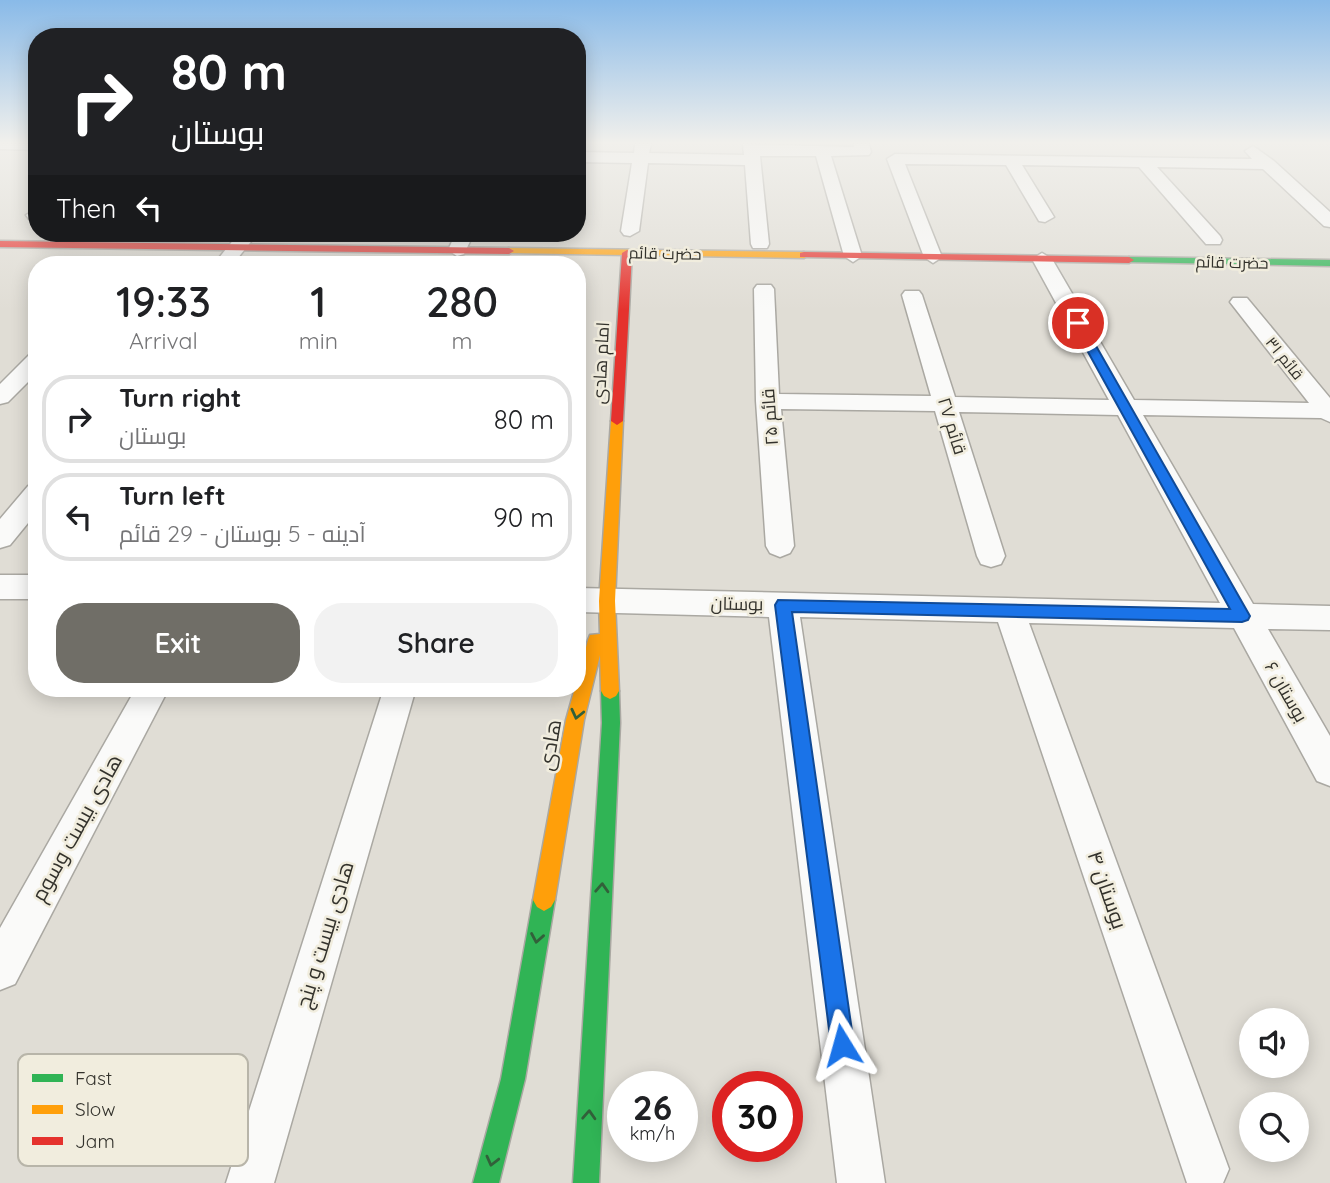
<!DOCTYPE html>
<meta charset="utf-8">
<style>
body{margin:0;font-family:Quicksand,Cairo,sans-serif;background:#f2f2f2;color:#202124;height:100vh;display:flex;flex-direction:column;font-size:26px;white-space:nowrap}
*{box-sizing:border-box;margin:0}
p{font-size:23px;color:#757577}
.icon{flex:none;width:38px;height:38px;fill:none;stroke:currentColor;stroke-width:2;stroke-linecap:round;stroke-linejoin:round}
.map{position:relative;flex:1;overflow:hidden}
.drawer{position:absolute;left:28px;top:256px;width:558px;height:441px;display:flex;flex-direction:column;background:#fff;border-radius:28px;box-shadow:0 4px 18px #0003}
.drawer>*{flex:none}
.hud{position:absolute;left:28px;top:28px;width:558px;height:214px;border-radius:28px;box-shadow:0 4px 18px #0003;background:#202124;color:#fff;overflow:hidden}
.controls{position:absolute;left:1239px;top:1008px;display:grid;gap:14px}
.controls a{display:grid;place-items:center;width:70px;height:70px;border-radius:50%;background:#fff;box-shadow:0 4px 18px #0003;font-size:35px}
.speed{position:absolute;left:607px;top:1071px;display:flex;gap:14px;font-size:35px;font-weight:700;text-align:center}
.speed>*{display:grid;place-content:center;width:91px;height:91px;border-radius:50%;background:#fff;box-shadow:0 4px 18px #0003;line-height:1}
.speed small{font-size:18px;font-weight:400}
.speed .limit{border:10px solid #d22;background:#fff;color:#111}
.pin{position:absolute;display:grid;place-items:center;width:60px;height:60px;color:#fff;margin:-30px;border:4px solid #fff;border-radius:50%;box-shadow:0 2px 7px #0007}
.me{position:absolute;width:77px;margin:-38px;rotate:352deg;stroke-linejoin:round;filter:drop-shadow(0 0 5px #0008)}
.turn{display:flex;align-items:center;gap:24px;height:147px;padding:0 28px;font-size:32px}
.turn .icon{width:91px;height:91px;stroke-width:2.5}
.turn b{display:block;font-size:49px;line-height:60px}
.then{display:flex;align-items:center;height:66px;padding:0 28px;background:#0003;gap:14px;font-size:26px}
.eta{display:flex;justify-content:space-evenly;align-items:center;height:119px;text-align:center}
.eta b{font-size:42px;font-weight:600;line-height:49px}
.action{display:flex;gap:14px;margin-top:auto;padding:14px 28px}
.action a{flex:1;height:80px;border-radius:28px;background:#706e67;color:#fff;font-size:28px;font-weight:600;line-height:80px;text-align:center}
.action a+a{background:#f2f2f2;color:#202124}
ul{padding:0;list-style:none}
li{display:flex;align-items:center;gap:21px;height:88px;margin:0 14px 10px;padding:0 14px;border:4px solid #e0e0e0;border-radius:28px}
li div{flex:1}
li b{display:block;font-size:26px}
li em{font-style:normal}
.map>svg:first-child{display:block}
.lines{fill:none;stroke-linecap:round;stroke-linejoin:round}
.street-casing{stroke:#aaa8a2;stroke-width:3}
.fast-casing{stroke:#aaa8a2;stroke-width:3}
.slow-casing{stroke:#aaa8a2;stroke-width:3}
.jam-casing{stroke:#aaa8a2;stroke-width:3}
.street{fill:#fafaf9;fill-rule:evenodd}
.fast{fill:#30b455;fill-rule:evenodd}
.slow{fill:#ff9f0a;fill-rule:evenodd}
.jam{fill:#e5322d;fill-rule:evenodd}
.oneway{stroke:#32603a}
.route{fill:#1a73e8;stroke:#114b97;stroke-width:2}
.labels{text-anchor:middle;stroke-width:5;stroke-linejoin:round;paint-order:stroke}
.far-street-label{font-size:16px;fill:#33322c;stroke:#f1edde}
.street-label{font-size:18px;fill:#33322c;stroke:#f1edde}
.near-street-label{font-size:21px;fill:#33322c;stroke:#f1edde}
.key{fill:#f1edde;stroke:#b8b5a9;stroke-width:2}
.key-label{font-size:19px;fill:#33322c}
</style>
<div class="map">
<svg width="1330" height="1183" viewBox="0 0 1330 1183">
<rect width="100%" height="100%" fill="#e0ddd5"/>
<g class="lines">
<defs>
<path id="street" d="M 0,144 L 37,144 L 37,150 L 0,149 Z
M 635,144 L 651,144 L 649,153 L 744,155 L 743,144 L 854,147 L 853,144 L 869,144 L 871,152 L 869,155 L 831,156 L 862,256 L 853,262 L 844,256 L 816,156 L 760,156 L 769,244 L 767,248 L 753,248 L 751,244 L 745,165 L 648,163 L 639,231 L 630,236 L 624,235 L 621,231 L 632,163 L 578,162 L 578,152 L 634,153 Z
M 1253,146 L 1274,161 L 1330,212 L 1330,227 L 1324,226 L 1263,169 L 1157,167 L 1220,236 L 1222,240 L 1220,244 L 1206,244 L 1139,167 L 1022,165 L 1054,217 L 1045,222 L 1039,221 L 1006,165 L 905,164 L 942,257 L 933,263 L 924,257 L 887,159 L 895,154 L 1252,159 L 1245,151 Z
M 37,209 L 37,220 L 29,219 L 26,215 Z
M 239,233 L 258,233 L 233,264 L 214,264 Z
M 456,233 L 474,233 L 464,254 L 457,256 L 448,250 Z
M 1042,253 L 1052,259 L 1134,400 L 1309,403 L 1230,302 L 1233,298 L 1247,298 L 1330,398 L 1330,422 L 1321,418 L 1143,415 L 1253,604 L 1330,606 L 1330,630 L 1268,629 L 1330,736 L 1330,786 L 1317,781 L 1234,628 L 1029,623 L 1229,1169 L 1223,1183 L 1187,1183 L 998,622 L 800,617 L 885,1183 L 837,1183 L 769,617 L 578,612 L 578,588 L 1220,603 L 1118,415 L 959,412 L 1005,556 L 1001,564 L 991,567 L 981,564 L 977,556 L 935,411 L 781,409 L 794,546 L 790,553 L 780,557 L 770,553 L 766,546 L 756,401 L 754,289 L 757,285 L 771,285 L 774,289 L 779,394 L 931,396 L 902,295 L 905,291 L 919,291 L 922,295 L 955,397 L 1109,400 L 1032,259 Z
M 37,353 L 37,373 L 8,402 L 0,404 L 0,384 L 29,355 Z
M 37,484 L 37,512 L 10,545 L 0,548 L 0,519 L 28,486 Z
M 0,575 L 37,575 L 37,599 L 0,599 Z
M 136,688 L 169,688 L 15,984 L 0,990 L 0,928 Z
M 384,688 L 416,688 L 274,1183 L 226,1183 Z"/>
<path id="fast" d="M 1129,257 L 1330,260 L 1330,266 L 1125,262 L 1124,260 Z
M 610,683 L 616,686 L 619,691 L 620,723 L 599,1183 L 573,1183 L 602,723 L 601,691 L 604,686 Z
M 544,889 L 551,893 L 555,900 L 525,1079 L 499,1183 L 473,1183 L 501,1079 L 533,900 L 537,893 Z"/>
<path id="slow" d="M 509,248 L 804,252 L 809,255 L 804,258 L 505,253 L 505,249 Z
M 617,417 L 623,421 L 615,601 L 619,691 L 616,696 L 610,699 L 604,696 L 601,691 L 600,655 L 584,720 L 555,900 L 551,907 L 544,911 L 537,907 L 533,900 L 566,720 L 575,688 L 578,688 L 578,678 L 588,640 L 590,635 L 600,634 L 599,601 L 611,421 Z"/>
<path id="jam" d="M 0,241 L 509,248 L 514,251 L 509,254 L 0,247 Z
M 627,250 L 632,253 L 623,421 L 617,425 L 611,421 L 622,253 Z
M 804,252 L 1129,257 L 1134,260 L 1129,263 L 800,257 L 800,253 Z"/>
</defs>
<use href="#street" class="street-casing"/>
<use href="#fast" class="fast-casing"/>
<use href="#slow" class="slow-casing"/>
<use href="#jam" class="jam-casing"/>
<use href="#street" class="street"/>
<use href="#fast" class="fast"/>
<use href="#slow" class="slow"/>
<use href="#jam" class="jam"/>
</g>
<defs><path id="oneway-chevron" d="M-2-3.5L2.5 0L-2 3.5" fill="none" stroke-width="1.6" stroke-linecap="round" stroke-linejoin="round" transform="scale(1.75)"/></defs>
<g class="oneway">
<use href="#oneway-chevron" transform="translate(577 714) rotate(103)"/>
<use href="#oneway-chevron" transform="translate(602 888) rotate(-87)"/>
<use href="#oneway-chevron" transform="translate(537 938) rotate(100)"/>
<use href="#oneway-chevron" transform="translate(589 1115) rotate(-87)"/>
<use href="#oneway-chevron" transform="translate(492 1161) rotate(104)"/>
</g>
<linearGradient id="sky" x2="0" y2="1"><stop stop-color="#89bae8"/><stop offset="0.46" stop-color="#f1f0ec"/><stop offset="1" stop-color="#f1f0ec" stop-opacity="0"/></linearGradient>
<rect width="1330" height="310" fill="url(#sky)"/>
<path class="route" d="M 1074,320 L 1083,323 L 1250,616 L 1248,620 L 1242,622 L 792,612 L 854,1045 L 851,1054 L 842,1057 L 834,1054 L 831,1045 L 775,605 L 778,600 L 1230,609 L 1072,323 Z"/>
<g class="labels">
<g class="far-street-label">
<text transform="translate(665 253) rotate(1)" y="6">حضرت قائم</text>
<text transform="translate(1232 262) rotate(1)" y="6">حضرت قائم</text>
<text transform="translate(1285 358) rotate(51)" y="6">قائم ۳۱</text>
</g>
<g class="street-label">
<text transform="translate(601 363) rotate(-87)" y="6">امام هادی</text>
<text transform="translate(770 417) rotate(-94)" y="6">قائم ۲۵</text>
<text transform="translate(952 426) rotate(73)" y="6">قائم ۲۷</text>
<text transform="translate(737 604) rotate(1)" y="6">بوستان</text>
<text transform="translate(1286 692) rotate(60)" y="6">بوستان ۶</text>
</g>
<g class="near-street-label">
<text transform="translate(550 745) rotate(-80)" y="7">هادی</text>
<text transform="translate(77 828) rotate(-61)" y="7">هادی بیست وسوم</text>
<text transform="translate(1107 890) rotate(71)" y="7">بوستان ۴</text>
<text transform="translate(325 935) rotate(-73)" y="7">هادی بیست و پنج</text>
</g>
</g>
<rect x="18" y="1054" width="230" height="112" rx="10" class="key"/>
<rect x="32" y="1074" width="31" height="8" fill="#30b455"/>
<rect x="32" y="1105" width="31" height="9" fill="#ff9f0a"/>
<rect x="32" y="1137" width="31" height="8" fill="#e5322d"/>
<g class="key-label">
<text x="75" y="1085">Fast</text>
<text x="75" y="1116">Slow</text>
<text x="75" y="1148">Jam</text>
</g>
</svg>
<div class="controls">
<a><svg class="icon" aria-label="sound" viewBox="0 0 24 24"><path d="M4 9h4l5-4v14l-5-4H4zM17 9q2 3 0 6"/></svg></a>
<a><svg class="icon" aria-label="search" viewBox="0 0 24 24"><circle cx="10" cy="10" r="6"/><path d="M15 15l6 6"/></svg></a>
</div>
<div class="speed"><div>26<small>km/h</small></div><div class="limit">30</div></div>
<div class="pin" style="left:1078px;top:323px;background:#d93025"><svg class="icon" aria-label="arrive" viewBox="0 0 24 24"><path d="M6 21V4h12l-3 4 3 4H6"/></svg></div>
<svg class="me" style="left:842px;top:1045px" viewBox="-20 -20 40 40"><path d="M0-17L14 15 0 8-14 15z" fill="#1a73e8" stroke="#fff" stroke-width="4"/></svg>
<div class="hud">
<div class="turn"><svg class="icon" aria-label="right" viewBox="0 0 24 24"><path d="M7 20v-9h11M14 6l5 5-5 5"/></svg><div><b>80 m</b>بوستان</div></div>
<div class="then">Then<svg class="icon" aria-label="left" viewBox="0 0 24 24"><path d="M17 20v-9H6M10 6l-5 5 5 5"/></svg></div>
</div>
<section class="drawer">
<div class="eta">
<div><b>19:33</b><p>Arrival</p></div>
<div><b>1</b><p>min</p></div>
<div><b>280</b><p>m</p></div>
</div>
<ul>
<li><svg class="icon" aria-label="right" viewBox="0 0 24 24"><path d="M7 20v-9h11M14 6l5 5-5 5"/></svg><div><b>Turn right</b><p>بوستان</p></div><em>80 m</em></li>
<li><svg class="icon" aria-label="left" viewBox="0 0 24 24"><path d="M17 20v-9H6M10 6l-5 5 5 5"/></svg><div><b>Turn left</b><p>آدینه - 5 بوستان - 29 قائم</p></div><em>90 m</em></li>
</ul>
<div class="action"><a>Exit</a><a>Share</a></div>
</section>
</div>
